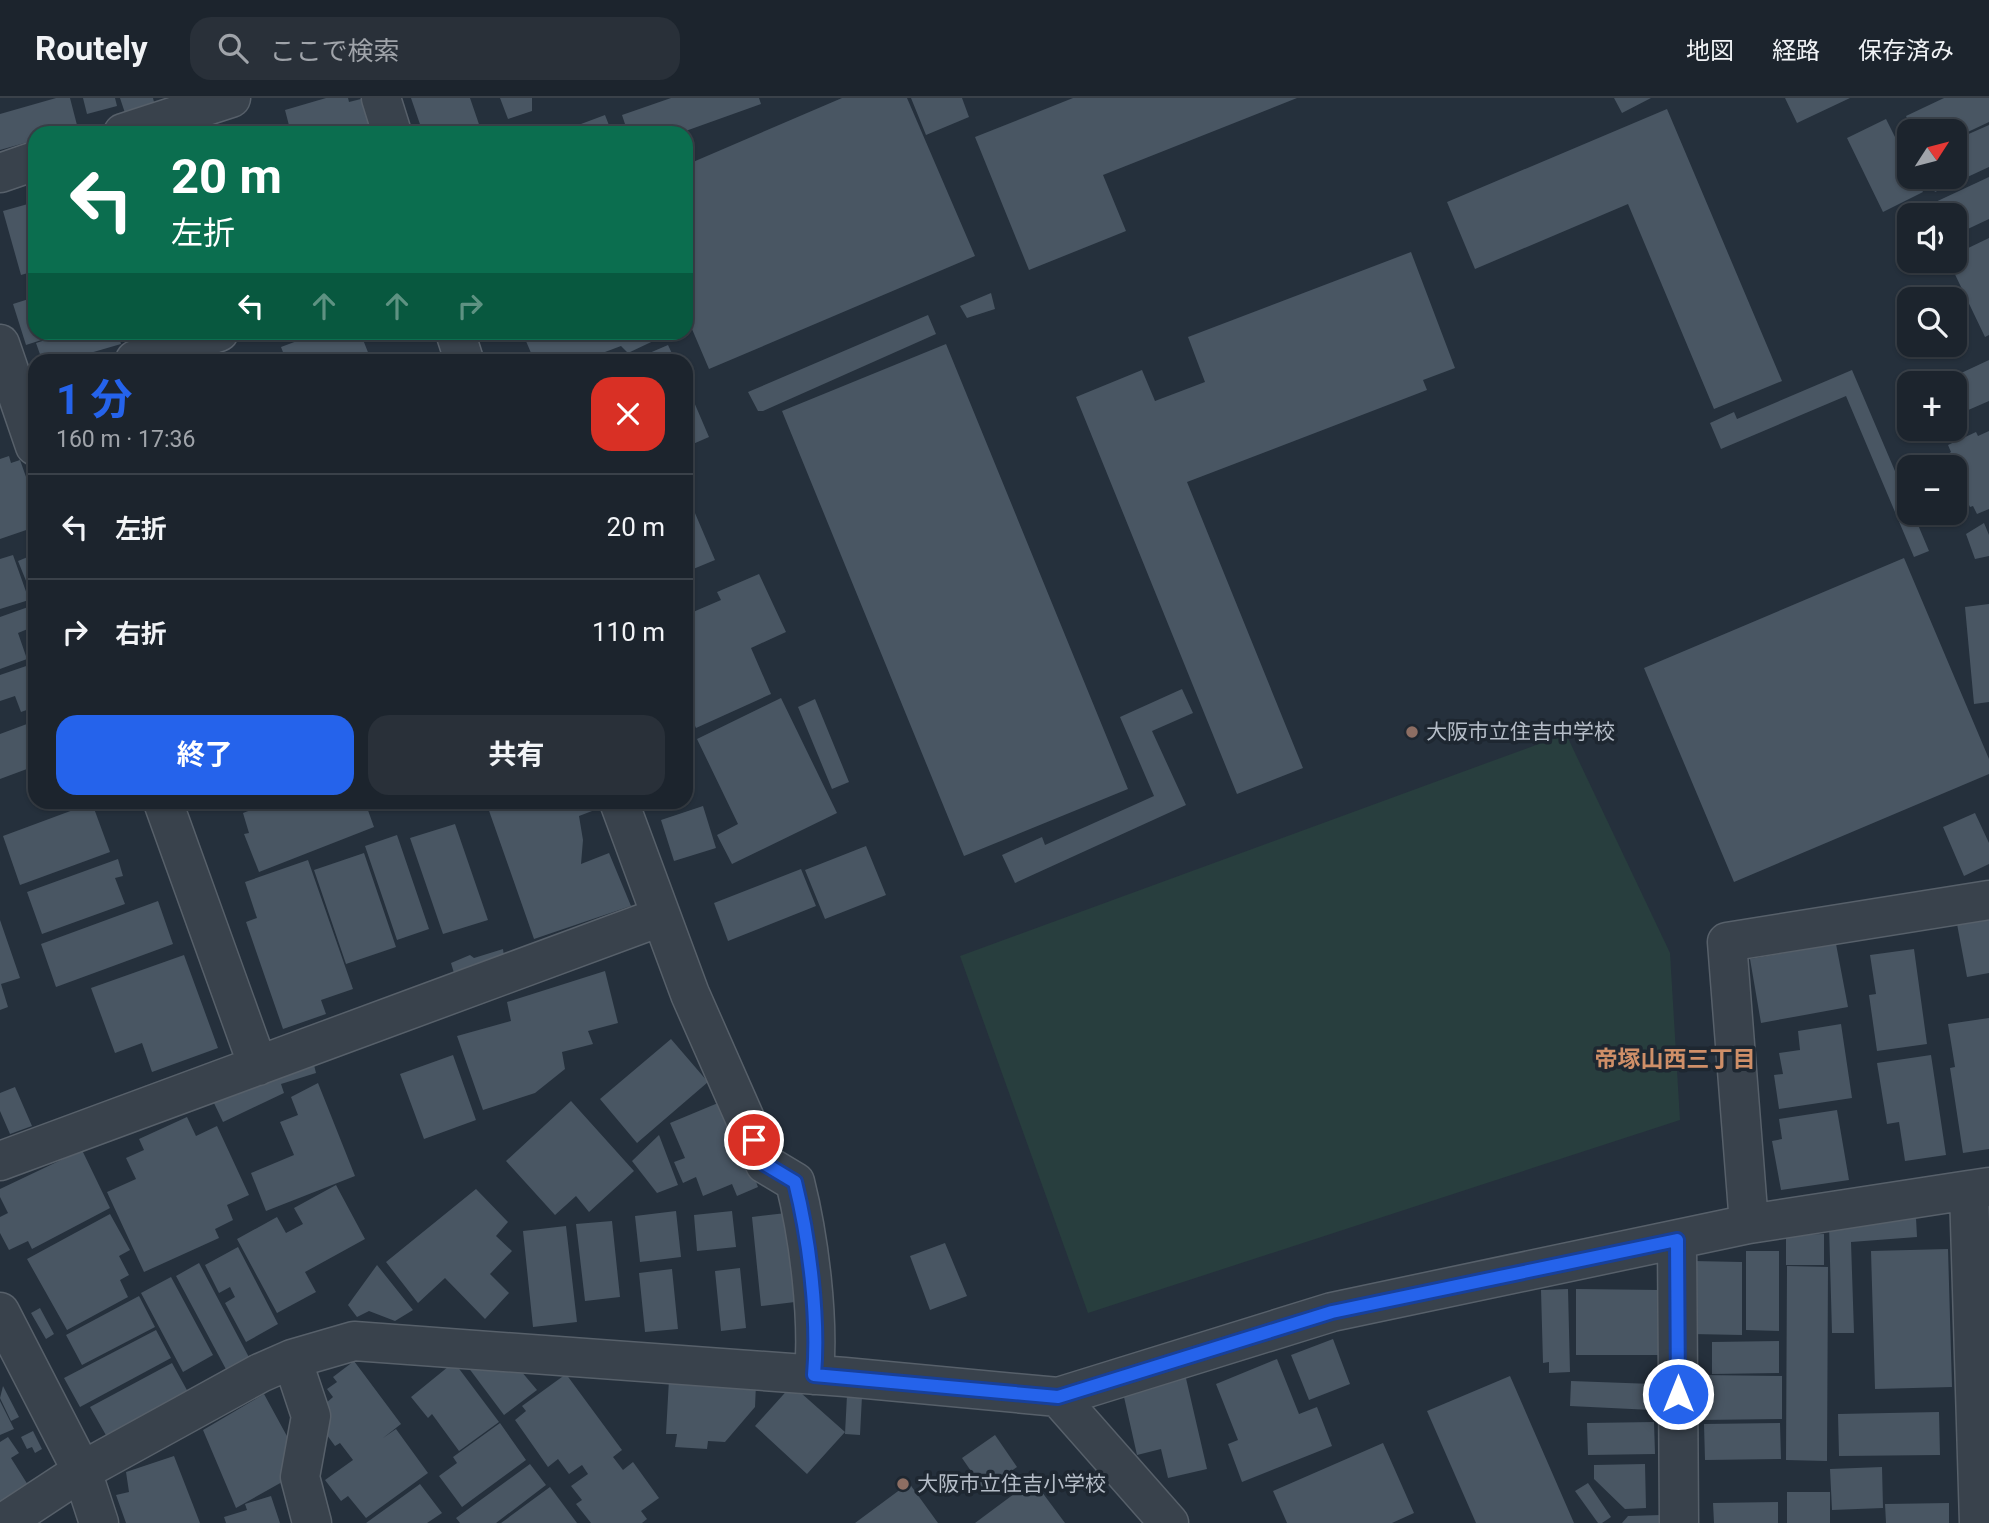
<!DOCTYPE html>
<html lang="ja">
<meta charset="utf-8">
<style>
body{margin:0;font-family:Roboto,"Noto Sans JP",sans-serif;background:#293039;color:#f1f3f6;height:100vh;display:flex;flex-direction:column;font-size:26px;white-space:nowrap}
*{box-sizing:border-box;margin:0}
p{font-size:23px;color:#a0a4aa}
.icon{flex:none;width:38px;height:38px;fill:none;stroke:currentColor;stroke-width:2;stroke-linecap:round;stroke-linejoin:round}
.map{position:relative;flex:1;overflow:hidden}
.drawer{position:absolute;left:28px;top:256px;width:665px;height:455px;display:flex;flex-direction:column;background:#1c242d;border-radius:21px;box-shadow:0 2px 5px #0004,0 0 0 2px #3a4149}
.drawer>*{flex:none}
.hud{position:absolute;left:28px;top:28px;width:665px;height:214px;border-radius:21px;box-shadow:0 2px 5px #0004,0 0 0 2px #3a4149;background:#0b6e4f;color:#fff;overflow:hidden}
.needle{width:46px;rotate:54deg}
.buttons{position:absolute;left:1897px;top:21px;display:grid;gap:14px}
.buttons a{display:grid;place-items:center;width:70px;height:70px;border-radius:14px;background:#1c242d;box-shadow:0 2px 5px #0004,0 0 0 2px #3a4149;font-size:35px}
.pin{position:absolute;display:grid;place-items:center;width:60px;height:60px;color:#fff;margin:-30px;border:4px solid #fff;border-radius:50%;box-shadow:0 2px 7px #0007}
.me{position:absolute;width:77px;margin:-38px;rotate:0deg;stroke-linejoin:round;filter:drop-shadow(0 0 5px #0008)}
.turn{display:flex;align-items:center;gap:24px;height:147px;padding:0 28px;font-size:32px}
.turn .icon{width:91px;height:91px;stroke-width:2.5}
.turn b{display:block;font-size:49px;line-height:60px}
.lanes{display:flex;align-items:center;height:66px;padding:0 28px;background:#0003;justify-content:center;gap:35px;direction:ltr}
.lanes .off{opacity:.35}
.round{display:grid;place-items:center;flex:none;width:74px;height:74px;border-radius:21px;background:#293039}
.summary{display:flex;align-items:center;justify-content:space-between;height:119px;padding:0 28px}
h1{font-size:42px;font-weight:700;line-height:52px;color:#2563eb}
.action{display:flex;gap:14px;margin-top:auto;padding:14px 28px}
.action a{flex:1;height:80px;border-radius:21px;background:#2563eb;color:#fff;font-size:28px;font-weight:700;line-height:80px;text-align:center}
.action a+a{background:#293039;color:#f1f3f6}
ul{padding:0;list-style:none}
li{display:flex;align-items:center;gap:21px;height:105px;padding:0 28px;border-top:2px solid #3a4149}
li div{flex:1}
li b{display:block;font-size:26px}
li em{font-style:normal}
header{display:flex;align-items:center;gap:42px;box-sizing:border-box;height:98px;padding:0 35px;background:#1c242d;border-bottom:2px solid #3a4149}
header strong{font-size:33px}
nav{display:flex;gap:38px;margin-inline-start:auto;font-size:24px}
.search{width:490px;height:63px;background:#293039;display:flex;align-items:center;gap:18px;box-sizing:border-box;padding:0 24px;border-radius:21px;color:#a0a4aa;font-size:26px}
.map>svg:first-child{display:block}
.green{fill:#283e3e}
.building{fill:#495663}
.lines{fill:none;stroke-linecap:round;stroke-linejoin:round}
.street-casing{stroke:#57606a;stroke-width:41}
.street{stroke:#39424c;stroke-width:38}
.route-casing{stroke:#184099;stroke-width:18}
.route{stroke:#2563eb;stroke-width:12}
.education-dot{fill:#8d6e63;stroke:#1e2731;stroke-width:2.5}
.labels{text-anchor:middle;stroke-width:7;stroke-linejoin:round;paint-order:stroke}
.poi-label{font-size:21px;fill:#b5bdc8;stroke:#1e2731;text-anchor:start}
.neighbourhood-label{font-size:23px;font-weight:bold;fill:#cf8f68;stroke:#1e2731}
</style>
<header>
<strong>Routely</strong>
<div class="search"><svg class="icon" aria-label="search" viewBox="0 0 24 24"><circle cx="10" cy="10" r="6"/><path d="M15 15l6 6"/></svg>ここで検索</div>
<nav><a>地図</a><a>経路</a><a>保存済み</a></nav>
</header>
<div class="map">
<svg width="1989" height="1425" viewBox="0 0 1989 1425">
<rect width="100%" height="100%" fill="#25303c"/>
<path class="green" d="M 1566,636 L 1670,855 L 1680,1022 L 1088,1215 L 960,858 Z"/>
<path class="building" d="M 56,0 L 70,0 L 78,31 L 61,35 L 35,35 L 35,42 L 0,52 L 0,16 Z
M 83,0 L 115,0 L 117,8 L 87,16 Z
M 120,0 L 153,0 L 156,12 L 127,21 Z
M 326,0 L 348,0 L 349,4 L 365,0 L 374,27 L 346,35 L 291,35 L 285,12 Z
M 411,0 L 470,0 L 482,35 L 423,35 Z
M 500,0 L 532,0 L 532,13 L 508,21 Z
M 671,0 L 759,0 L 761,6 L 680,35 L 628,35 L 622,17 Z
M 842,0 L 907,0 L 975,158 L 709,271 L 686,217 L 686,67 Z
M 911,0 L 962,0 L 969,19 L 926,37 Z
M 1073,0 L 1297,0 L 1103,77 L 1126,133 L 1029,172 L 975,39 Z
M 1614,0 L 1651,0 L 1622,15 Z
M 1785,0 L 1850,0 L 1797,25 Z
M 1944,0 L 1989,0 L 1989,24 L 1955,40 L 1955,33 L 1913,33 L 1906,18 Z
M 1667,11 L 1782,283 L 1714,311 L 1628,106 L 1475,171 L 1447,104 Z
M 605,17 L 612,35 L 557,35 Z
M 1886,21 L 1909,67 L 1909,79 L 1915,79 L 1923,94 L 1883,114 L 1847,40 Z
M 1989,27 L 1989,69 L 1935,94 L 1928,79 L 1955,79 L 1955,42 Z
M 268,28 L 270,35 L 245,35 L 245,34 Z
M 1989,79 L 1989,121 L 1955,137 L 1955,117 L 1915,117 L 1914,114 Z
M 35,104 L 35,173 L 21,177 L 3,113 Z
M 1989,140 L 1989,237 L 1985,239 L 1950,166 L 1965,159 L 1962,153 Z
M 1411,154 L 1455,270 L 1423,282 L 1427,292 L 1187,384 L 1303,670 L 1237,696 L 1076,299 L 1142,272 L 1155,303 L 1205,284 L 1188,239 Z
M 991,195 L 995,211 L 967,220 L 960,208 Z
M 35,199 L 35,234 L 63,235 L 26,247 L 13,206 Z
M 928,217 L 936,236 L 763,313 L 758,313 L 748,294 Z
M 71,234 L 118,234 L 121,246 L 66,262 L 42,262 L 36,245 Z
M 321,234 L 360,234 L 371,262 L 286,262 L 281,249 Z
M 526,234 L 665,234 L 666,237 L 628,255 L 621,248 L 589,260 L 590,262 L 534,262 L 523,236 Z
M 946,246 L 1128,691 L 964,758 L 782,313 Z
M 668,247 L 675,262 L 633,262 Z
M 1989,262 L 1989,303 L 1966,313 L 1957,294 L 1965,290 L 1959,276 Z
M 1852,272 L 1909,406 L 1909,415 L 1913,415 L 1929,453 L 1914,459 L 1846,298 L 1721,351 L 1710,325 L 1734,314 L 1737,321 Z
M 694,304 L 709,339 L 686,349 L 686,307 Z
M 1989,333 L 1989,411 L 1977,416 L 1973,408 L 1970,409 L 1955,378 L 1955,369 L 1951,369 L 1945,358 L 1951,354 L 1948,347 L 1976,334 L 1978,338 Z
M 9,358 L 11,365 L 20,362 L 35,404 L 35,429 L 0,441 L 0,361 Z
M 686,394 L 715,462 L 686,474 Z
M 1984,425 L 1989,437 L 1989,458 L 1975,461 L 1966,436 Z
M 35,456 L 35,505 L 18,463 Z
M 13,457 L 29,502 L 0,511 L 0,461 Z
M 1904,460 L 1989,661 L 1989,676 L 1734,784 L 1644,570 Z
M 759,476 L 786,534 L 751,550 L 771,596 L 696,630 L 686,608 L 686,517 L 721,502 L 717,494 Z
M 1989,506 L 1989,604 L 1974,606 L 1965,509 Z
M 31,508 L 35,528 L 18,535 L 27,561 L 0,571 L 0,519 Z
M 35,565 L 35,609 L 21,614 L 15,598 L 0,603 L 0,577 Z
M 1182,591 L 1193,615 L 1152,633 L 1186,707 L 1015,785 L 1002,757 L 1042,739 L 1045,747 L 1154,698 L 1120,619 Z
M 781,600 L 837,715 L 732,766 L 717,737 L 738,726 L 697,641 Z
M 815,601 L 849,684 L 832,691 L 798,609 Z
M 35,623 L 35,668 L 0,681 L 0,636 Z
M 272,704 L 365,704 L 374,729 L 259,774 L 244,736 L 249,735 L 243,715 Z
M 498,704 L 597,704 L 600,710 L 579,718 L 583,742 L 581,766 L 609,755 L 631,808 L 534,841 L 487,707 Z
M 92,705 L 110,754 L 20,787 L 3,738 Z
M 703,708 L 716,750 L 674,763 L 661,722 Z
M 1975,715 L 1989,745 L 1989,766 L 1964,778 L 1943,729 Z
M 455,726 L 488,822 L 443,836 L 410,740 Z
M 397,737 L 429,831 L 397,842 L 365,748 Z
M 866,748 L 886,797 L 825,821 L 805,772 Z
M 364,755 L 396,849 L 346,866 L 314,772 Z
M 118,761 L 123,778 L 115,780 L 125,806 L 42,836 L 27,794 Z
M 308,762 L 353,891 L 321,902 L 326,916 L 283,931 L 246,824 L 257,820 L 245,784 Z
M 801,771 L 816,808 L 728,843 L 714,805 Z
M 158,803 L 173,846 L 56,889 L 41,846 Z
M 1989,820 L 1989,875 L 1967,879 L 1957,826 Z
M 0,822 L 20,880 L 1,886 L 8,909 L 0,912 Z
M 1836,846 L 1848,909 L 1761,925 L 1750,861 Z
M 503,851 L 504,858 L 454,875 L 451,865 L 470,857 L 474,860 Z
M 1914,851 L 1927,946 L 1877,953 L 1869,897 L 1876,896 L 1870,857 Z
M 184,857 L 218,950 L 152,974 L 142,945 L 115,955 L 91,890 Z
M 605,873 L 618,925 L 588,933 L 593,946 L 562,954 L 565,971 L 535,995 L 483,1012 L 457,938 L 511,923 L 507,904 Z
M 1989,920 L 1989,1051 L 1963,1055 L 1950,970 L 1955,969 L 1948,926 Z
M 1841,926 L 1852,1000 L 1779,1011 L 1774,977 L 1783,976 L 1779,955 L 1800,952 L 1798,933 Z
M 671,941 L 708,984 L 637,1045 L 600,1001 Z
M 453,957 L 476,1022 L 424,1041 L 400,976 Z
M 1931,957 L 1946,1057 L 1905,1063 L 1899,1024 L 1887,1026 L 1877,965 Z
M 314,967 L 316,975 L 281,986 L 284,995 L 223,1024 L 213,1003 Z
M 318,985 L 355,1078 L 266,1113 L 251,1075 L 294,1057 L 280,1024 L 298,1017 L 291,999 Z
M 15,989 L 32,1028 L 10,1036 L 0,1013 L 0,995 Z
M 571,1003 L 634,1073 L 589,1114 L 576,1098 L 555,1117 L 506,1063 Z
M 718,1005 L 748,1074 L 752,1073 L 758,1089 L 737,1098 L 732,1086 L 703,1098 L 696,1079 L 683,1085 L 674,1064 L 685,1060 L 670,1025 Z
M 1837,1012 L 1849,1082 L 1781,1092 L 1772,1043 L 1782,1041 L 1779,1021 Z
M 187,1019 L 196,1038 L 217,1028 L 249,1097 L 227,1107 L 233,1122 L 215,1131 L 219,1140 L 144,1174 L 107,1094 L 136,1081 L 126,1060 L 144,1052 L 139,1041 Z
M 659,1037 L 678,1087 L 657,1095 L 632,1063 Z
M 82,1052 L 110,1110 L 32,1151 L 28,1143 L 9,1152 L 0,1135 L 0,1119 L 8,1115 L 0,1099 L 0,1091 Z
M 336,1087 L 365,1141 L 305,1174 L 316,1194 L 277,1215 L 237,1141 L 277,1119 L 286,1135 L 303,1126 L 294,1110 Z
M 476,1091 L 508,1124 L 496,1138 L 512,1153 L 490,1176 L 509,1195 L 485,1221 L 445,1180 L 418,1205 L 386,1164 Z
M 676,1113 L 681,1159 L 640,1164 L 635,1118 Z
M 732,1113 L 736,1149 L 697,1153 L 694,1117 Z
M 786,1115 L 795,1204 L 761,1208 L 752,1119 Z
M 110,1116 L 130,1152 L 119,1158 L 129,1177 L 120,1182 L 128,1199 L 67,1232 L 27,1161 Z
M 1916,1120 L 1917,1139 L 1851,1144 L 1854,1235 L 1832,1235 L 1829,1127 L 1871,1121 Z
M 612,1123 L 620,1199 L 585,1203 L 576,1126 Z
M 566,1128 L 577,1224 L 533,1229 L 523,1133 Z
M 1824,1136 L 1824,1167 L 1786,1167 L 1786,1137 Z
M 945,1145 L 967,1198 L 930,1212 L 910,1158 Z
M 238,1149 L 278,1226 L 246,1244 L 225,1205 L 235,1199 L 230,1189 L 219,1195 L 205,1167 Z
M 1948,1151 L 1952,1289 L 1875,1291 L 1871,1153 Z
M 1746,1153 L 1779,1153 L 1779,1233 L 1746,1232 Z
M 1693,1163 L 1742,1164 L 1742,1237 L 1692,1236 Z
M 199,1165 L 251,1263 L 228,1275 L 176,1178 Z
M 377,1167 L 413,1212 L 395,1223 L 369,1213 L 357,1219 L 348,1207 Z
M 1787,1168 L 1828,1169 L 1827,1363 L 1786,1362 Z
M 740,1170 L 746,1230 L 721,1233 L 715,1173 Z
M 672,1171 L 678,1231 L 645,1234 L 639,1175 Z
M 171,1179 L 213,1257 L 183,1274 L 141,1195 Z
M 1568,1191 L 1570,1274 L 1549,1275 L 1549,1264 L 1543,1265 L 1541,1192 Z
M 1576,1191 L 1660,1192 L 1660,1257 L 1576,1257 Z
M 139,1198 L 155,1229 L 82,1267 L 66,1237 Z
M 40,1210 L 54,1236 L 46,1241 L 31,1215 Z
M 156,1232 L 171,1260 L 80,1309 L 64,1280 Z
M 1333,1241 L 1350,1286 L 1309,1302 L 1291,1257 Z
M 1779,1243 L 1779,1275 L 1712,1276 L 1712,1244 Z
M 1277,1261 L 1299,1316 L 1317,1309 L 1332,1348 L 1242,1384 L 1228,1346 L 1238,1342 L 1216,1286 Z
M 354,1263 L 401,1326 L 383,1340 L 396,1331 L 428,1375 L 366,1420 L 348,1398 L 341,1403 L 325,1382 L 353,1362 L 340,1345 L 335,1348 L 324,1333 L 325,1318 L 331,1314 L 325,1306 L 333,1299 L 327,1291 L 337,1284 L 333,1279 Z
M 454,1264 L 499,1324 L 459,1353 L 432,1316 L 428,1320 L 411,1299 Z
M 172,1265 L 188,1294 L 107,1339 L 90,1309 Z
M 468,1269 L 521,1273 L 537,1292 L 504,1317 Z
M 566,1276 L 622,1352 L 613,1359 L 623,1372 L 633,1364 L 659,1400 L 641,1413 L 647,1421 L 642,1425 L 591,1425 L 576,1406 L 582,1402 L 571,1388 L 588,1376 L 582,1367 L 569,1376 L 558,1361 L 548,1369 L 515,1322 L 526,1313 L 522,1308 Z
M 1185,1276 L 1207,1371 L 1168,1380 L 1161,1351 L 1137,1357 L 1122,1290 Z
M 1701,1277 L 1782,1278 L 1782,1321 L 1701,1322 Z
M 1510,1278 L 1574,1425 L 1476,1425 L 1427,1313 Z
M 669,1281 L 756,1286 L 755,1309 L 725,1344 L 708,1343 L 707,1351 L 675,1349 L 677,1336 L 666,1336 Z
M 1571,1283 L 1653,1286 L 1652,1312 L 1570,1308 Z
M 792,1287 L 845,1334 L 807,1376 L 755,1328 Z
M 3,1288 L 19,1319 L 11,1323 L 0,1300 Z
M 264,1296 L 294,1351 L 291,1379 L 236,1410 L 203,1332 Z
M 847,1297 L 862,1298 L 860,1337 L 845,1336 Z
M 0,1303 L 14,1331 L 0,1337 Z
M 1939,1314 L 1940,1357 L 1839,1358 L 1838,1316 Z
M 1654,1324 L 1655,1356 L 1588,1357 L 1587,1325 Z
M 500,1325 L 526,1362 L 462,1409 L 439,1378 L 457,1365 L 453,1359 Z
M 1780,1325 L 1781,1361 L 1705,1362 L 1704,1326 Z
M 33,1333 L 42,1351 L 35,1355 L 32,1349 L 27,1351 L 21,1339 Z
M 995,1337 L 1017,1369 L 984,1392 L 962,1360 Z
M 8,1339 L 19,1355 L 11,1360 L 28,1387 L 0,1405 L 0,1344 Z
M 1383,1345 L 1414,1415 L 1392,1425 L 1287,1425 L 1273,1393 Z
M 174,1358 L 200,1425 L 126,1425 L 116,1397 L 129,1394 L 126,1374 Z
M 530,1366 L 546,1387 L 496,1425 L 460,1425 L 456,1420 Z
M 1645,1366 L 1646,1410 L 1625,1411 L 1594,1381 L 1594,1367 Z
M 1882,1369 L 1883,1410 L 1832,1412 L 1830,1371 Z
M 1033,1382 L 1065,1425 L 975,1425 Z
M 909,1385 L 938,1425 L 855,1425 Z
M 1588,1385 L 1611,1419 L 1602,1425 L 1598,1425 L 1575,1393 Z
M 420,1386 L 442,1415 L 427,1425 L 366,1425 Z
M 550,1389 L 577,1425 L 501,1425 Z
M 1787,1394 L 1830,1394 L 1830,1425 L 1787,1425 Z
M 271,1398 L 280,1425 L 226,1425 L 224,1419 L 247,1412 L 245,1406 Z
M 1778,1404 L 1778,1425 L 1714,1425 L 1713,1405 Z
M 1949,1405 L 1949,1425 L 1886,1425 L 1885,1406 Z
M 1661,1417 L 1661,1425 L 1622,1425 L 1628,1418 Z"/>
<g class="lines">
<defs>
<path id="street" d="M 381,0 L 392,35
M 123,35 L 231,0
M 0,75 L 35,63
M 455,234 L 464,262
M 0,246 L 35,348
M 135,262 L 219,234
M 163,704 L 258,968
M 619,704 L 690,896 L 765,1066 L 795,1084 C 809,1140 819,1219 814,1277
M 0,1063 L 660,819
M 1749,1126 L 1727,844 L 1989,802
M 1677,1142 L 1679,1425
M 0,1214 L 82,1373 L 99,1425
M 292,1261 L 311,1318 L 300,1379 L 312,1425
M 1058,1299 L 1332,1214 L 1749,1126 L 1969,1092
M 3,1425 L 82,1373 L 260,1275 L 292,1261 L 354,1243 L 845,1279 L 1058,1299 L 1169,1425
M 1979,1425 L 1969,1092 L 1989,1089"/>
</defs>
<use href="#street" class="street-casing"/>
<use href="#street" class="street"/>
</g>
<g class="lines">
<defs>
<path id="route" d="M 754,1042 L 765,1066 L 795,1084 C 809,1140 819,1220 814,1277 L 1058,1299 L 1332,1214 L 1677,1142 L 1678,1296"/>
</defs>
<use href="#route" class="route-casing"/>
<use href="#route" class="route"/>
</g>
<g class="education-dot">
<circle cx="1412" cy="634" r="7"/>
<circle cx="903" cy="1386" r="7"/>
</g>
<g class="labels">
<g class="poi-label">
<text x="1426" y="641">大阪市立住吉中学校</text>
<text x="917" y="1393">大阪市立住吉小学校</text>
</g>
<g class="neighbourhood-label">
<text x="1675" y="969">帝塚山西三丁目</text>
</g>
</g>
</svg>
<div class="buttons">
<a><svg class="needle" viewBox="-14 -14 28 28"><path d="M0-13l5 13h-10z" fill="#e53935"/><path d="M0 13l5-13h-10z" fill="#a0a4aa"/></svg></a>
<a><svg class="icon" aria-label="sound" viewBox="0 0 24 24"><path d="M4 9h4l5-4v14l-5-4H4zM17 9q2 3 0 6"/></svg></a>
<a><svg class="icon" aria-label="search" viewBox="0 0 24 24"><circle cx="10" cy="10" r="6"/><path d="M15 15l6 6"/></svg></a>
<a>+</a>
<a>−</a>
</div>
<div class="pin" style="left:754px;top:1042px;background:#d93025"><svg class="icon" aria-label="arrive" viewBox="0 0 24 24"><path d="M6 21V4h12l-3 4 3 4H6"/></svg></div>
<svg class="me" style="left:1678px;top:1296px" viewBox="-20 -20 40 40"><circle r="17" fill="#2563eb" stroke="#fff" stroke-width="3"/><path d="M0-11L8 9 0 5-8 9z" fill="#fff"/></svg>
<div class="hud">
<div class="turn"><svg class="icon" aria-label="left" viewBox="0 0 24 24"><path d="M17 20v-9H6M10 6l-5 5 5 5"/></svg><div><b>20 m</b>左折</div></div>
<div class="lanes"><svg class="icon" aria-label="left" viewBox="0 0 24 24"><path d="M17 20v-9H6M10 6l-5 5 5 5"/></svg><svg class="icon off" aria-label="ahead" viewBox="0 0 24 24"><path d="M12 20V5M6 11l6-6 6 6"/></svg><svg class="icon off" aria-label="ahead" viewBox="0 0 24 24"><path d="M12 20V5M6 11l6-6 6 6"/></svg><svg class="icon off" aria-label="right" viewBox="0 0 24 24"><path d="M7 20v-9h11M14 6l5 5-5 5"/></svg></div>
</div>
<section class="drawer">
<div class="summary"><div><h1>1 分</h1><p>160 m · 17:36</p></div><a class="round" style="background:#d93025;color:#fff"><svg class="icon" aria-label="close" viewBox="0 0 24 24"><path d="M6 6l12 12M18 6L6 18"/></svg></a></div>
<ul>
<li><svg class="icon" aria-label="left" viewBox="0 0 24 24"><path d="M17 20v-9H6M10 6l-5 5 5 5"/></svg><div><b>左折</b></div><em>20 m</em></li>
<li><svg class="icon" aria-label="right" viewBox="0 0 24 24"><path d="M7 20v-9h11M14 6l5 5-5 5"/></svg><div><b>右折</b></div><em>110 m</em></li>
</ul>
<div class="action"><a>終了</a><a>共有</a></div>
</section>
</div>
